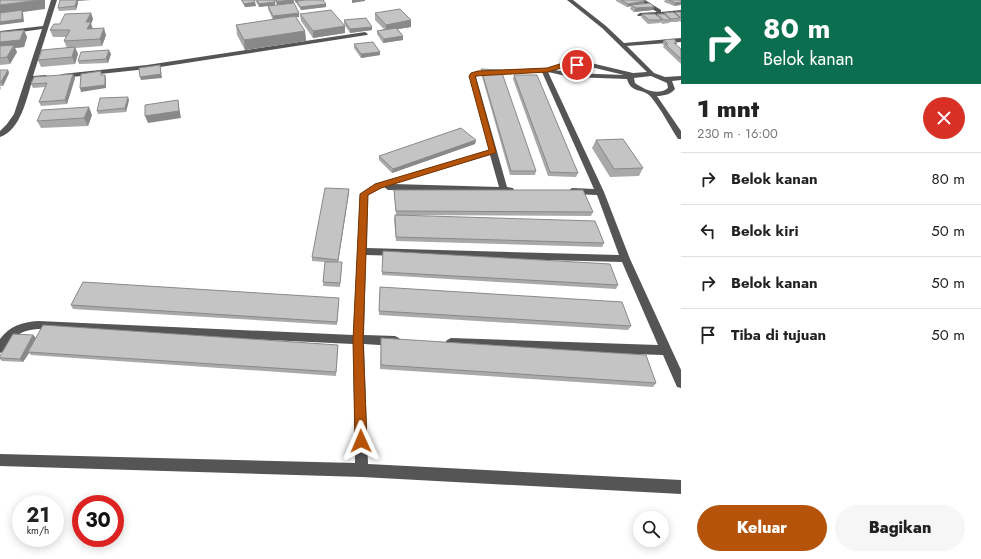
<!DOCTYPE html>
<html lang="id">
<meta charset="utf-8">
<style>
body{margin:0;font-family:Jost,sans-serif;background:#f6f6f6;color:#222;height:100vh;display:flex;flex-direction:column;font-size:15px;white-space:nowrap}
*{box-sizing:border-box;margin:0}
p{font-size:13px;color:#767676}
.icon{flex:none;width:22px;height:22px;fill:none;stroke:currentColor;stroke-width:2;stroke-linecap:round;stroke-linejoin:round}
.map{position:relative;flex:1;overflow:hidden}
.sheet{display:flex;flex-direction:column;background:#fff;width:300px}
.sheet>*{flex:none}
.guide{background:#0b6e4f;color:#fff;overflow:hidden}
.tools{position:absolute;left:633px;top:511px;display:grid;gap:8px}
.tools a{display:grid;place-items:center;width:36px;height:36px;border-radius:50%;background:#fff;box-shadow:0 2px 10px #0003;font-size:20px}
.speed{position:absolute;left:12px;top:495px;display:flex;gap:8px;font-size:20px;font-weight:700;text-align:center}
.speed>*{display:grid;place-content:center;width:52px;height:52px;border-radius:50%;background:#fff;box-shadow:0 2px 10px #0003;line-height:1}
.speed small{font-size:10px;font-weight:400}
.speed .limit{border:6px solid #d22;background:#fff;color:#111}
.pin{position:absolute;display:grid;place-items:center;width:34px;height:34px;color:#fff;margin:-17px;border:2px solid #fff;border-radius:50%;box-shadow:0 1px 4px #0007}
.me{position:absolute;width:44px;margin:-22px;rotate:359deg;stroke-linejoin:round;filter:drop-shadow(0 0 3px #0008)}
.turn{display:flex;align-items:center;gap:14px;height:84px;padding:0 16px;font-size:18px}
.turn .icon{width:52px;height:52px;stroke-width:2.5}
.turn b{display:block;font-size:28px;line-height:34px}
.round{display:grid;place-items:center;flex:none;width:42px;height:42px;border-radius:21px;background:#f6f6f6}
.overview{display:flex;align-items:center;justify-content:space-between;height:68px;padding:0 16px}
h1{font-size:24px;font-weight:800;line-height:30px}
.cta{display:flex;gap:8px;margin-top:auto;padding:8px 16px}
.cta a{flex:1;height:46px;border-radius:24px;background:#b45309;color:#fff;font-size:16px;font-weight:800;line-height:46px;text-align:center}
.cta a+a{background:#f6f6f6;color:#222}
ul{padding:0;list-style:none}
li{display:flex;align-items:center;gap:12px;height:52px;padding:0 16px;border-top:1px solid #e0e0e0}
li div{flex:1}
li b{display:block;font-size:15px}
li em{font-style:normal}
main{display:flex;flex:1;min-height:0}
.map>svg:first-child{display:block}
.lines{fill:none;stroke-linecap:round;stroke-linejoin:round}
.minor{fill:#555;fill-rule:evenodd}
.wall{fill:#a9a9a9}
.shaded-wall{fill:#898989}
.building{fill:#c4c4c4;stroke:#898989}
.route{fill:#b45309;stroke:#753606}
</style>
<main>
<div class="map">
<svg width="681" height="559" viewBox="0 0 681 559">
<rect width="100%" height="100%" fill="#fff"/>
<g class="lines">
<path class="minor" d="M 51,0 L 57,0 L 33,76 L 46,75 L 49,77 L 46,79 L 32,81 C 27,98 20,131 0,137 L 0,131 L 7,124 L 14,114 L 42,29 L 0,35 L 0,31 L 43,26 Z
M 567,0 L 573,0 L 606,26 L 624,43 L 681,38 L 681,42 L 627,46 L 654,73 L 665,77 L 681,76 L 681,80 L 672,81 L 675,89 C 671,94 664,96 657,96 L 681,131 L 681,139 L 678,139 C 669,125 661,109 651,97 C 644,88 631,94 627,79 L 571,77 L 548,72 L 604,192 L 630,259 L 681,370 L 681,388 L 677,387 L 663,355 L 451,348 L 447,346 L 445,343 L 447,340 L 451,338 L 658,345 L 622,262 L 366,255 L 364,335 L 395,336 L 399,338 L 401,341 L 399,344 L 395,346 L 364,344 L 368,464 L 681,480 L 681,494 L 362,477 L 0,466 L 0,454 L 355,463 L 353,344 L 38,329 C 25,330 17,333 9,344 C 6,348 5,351 0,353 L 0,339 C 10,326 22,322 38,321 L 353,335 L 360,194 L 375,184 L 489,150 L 469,76 L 478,71 L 547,68 L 563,63 L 591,63 L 633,73 L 647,72 L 602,28 ZM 563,67 L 591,67 L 624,75 L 571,73 L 555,70 ZM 542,72 L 594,189 L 572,188 L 568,191 L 572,194 L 597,195 L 619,255 L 367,248 L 368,195 L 384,187 L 388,190 L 513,192 L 514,190 L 513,188 L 507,187 L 476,77 L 479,75 ZM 651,76 L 667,83 L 668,88 C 658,96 645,90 635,83 L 634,78 ZM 490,155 L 499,187 L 393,184 Z
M 638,0 L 645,0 L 661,10 L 661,12 L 681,10 L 681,14 L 638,16 L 637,15 L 640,13 L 657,12 Z
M 365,32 L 368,34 L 367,35 L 147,69 L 62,78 L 59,76 L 62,74 L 147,65 Z"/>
</g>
<path class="wall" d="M 241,0 L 254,0 L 256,6 L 245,7 Z
M 255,0 L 274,0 L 275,2 L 275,5 L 277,5 L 274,0 L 323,0 L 326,4 L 326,7 L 301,10 L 297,4 L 297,3 L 296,3 L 294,0 L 294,3 L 299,17 L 296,17 L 305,31 L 306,41 L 245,50 L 237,35 L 236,25 L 273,20 L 268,9 L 268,6 L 259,7 Z
M 616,0 L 643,0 L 643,4 L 653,10 L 634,12 L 630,9 L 631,6 L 627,7 L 616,1 Z
M 665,0 L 681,0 L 674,6 L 664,2 Z
M 78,1 L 78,3 L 76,10 L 59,11 L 58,8 Z
M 675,12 L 681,12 L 681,22 L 679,21 L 678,22 L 670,22 L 669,23 L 662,24 L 661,22 L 660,23 L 648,24 L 641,17 L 642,14 L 657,15 L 657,14 L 664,14 L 664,13 L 674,13 Z
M 91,13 L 93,19 L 91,24 L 93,29 L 106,35 L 102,46 L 75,48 L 78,54 L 75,64 L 41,67 L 38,60 L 67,48 L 64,41 L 66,37 L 53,37 L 50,30 L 60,24 Z
M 375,13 L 411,20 L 411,27 L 398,29 L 403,36 L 403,40 L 383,43 L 377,34 L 377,31 L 384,29 L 375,20 Z
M 300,14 L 345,33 L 313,38 L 301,21 Z
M 344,20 L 372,27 L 372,30 L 350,33 L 344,24 Z
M 24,30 L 27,37 L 24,47 L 15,48 L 17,52 L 10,64 L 0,65 L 0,32 Z
M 664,40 L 677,43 L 676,45 L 681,49 L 681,64 L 663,47 L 664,45 L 662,44 Z
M 354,44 L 380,52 L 380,55 L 361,58 L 354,48 Z
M 111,54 L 108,63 L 79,64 L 78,61 Z
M 481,69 L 536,171 L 535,175 L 510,175 L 481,73 Z
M 0,70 L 8,70 L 9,73 L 3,86 L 0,86 L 1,88 L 0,90 Z
M 73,74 L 75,78 L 67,104 L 41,106 L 39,102 L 45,87 L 33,88 L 31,84 Z
M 514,75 L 578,173 L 576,177 L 548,176 L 513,79 Z
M 129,100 L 126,112 L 98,114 L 97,111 Z
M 92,115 L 88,126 L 41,128 L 37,121 Z
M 476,140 L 475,144 L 392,173 L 379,160 L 379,156 Z
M 596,140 L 643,168 L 639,176 L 610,177 L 592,148 Z
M 349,189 L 338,262 L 342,266 L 340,287 L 323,286 L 325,262 L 312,261 L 312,257 Z
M 394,190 L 593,212 L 591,216 L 396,215 L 394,194 Z
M 395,215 L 604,243 L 602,247 L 396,241 L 394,219 Z
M 383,251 L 618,285 L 616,289 L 382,275 Z
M 380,287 L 631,326 L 628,330 L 379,315 Z
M 339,301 L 337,325 L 73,309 L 71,305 Z
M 33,335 L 36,338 L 338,345 L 338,349 L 336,376 L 31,355 L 29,353 L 23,362 L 2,361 L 0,359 L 0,356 Z
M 381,338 L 656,383 L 653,387 L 380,369 Z"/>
<path class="shaded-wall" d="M 40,0 L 45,0 L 45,9 L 23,12 L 24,22 L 0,25 L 0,5 Z
M 73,0 L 91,0 L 78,1 L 78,3 L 76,10 Z
M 290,0 L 293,0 L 294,3 L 277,5 L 277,2 Z
M 295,0 L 308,0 L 297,1 L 297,3 L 296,3 Z
M 352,0 L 365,0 L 365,1 L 352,3 Z
M 645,1 L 643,4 L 631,5 L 631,6 L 627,7 L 628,4 Z
M 255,2 L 256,6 L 245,7 L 244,4 Z
M 275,2 L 275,5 L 259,7 L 259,4 Z
M 681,2 L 681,5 L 674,6 L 675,3 Z
M 326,4 L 326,7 L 301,10 L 300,7 Z
M 654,7 L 653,10 L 634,12 L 636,8 Z
M 91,13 L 93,19 L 91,24 L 93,29 L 87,29 L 86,22 Z
M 299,13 L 299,17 L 273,20 L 273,16 Z
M 411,20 L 411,27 L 386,31 L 386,25 Z
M 345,26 L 345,33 L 313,38 L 313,31 Z
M 372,27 L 372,30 L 350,33 L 350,29 Z
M 104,28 L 106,35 L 102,46 L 100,39 Z
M 24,30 L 27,37 L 24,47 L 15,48 L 17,52 L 10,64 L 7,57 L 0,49 L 0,42 Z
M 305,31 L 306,41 L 245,50 L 244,40 Z
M 403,36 L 403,40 L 383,43 L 384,39 Z
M 75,47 L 78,54 L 75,64 L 72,57 Z
M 109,50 L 111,54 L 108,63 L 106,59 Z
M 380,52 L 380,55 L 361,58 L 361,54 Z
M 160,65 L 162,78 L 141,80 L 140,77 Z
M 8,70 L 9,73 L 3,86 L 1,82 Z
M 73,74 L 75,78 L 67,104 L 65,100 Z
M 105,75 L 106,78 L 106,88 L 81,92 L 80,88 Z
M 128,97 L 129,100 L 126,112 L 125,108 Z
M 178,100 L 179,107 L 181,118 L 148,123 L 145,116 Z
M 89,107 L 92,115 L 88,126 L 84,118 Z
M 476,140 L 475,144 L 392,173 L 393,169 Z
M 349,189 L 349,193 L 338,263 L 338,260 Z
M 33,335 L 36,338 L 28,352 L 29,353 L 23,362 L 20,359 Z"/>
<path class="building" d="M 0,0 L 40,0 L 0,5 Z
M 60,0 L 77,0 L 75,6 L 58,8 Z
M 242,0 L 254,0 L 255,2 L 244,4 Z
M 257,0 L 274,0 L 275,2 L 259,4 Z
M 276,0 L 290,0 L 277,2 Z
M 305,0 L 323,0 L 326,4 L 300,7 L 297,1 Z
M 621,0 L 643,0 L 645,1 L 628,4 Z
M 669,0 L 681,0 L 681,2 L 675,3 Z
M 294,3 L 299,13 L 273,16 L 268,6 Z
M 650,3 L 654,7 L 636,8 L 631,5 Z
M 400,9 L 411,20 L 386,25 L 375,13 Z
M 22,10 L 22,19 L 0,22 L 0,13 Z
M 331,10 L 345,26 L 313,31 L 300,14 Z
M 673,12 L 680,18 L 671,19 L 664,13 Z
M 675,12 L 681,12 L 681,18 Z
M 91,13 L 86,22 L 91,22 L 87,29 L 104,28 L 100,39 L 64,41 L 70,30 L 50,30 L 54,24 L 60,24 L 65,14 Z
M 642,14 L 655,14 L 662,20 L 649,20 Z
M 657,14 L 664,14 L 671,20 L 664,20 Z
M 295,16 L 305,31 L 244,40 L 236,25 Z
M 366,18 L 372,27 L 350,29 L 344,20 Z
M 396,28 L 403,36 L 384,39 L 377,31 Z
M 24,30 L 20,40 L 0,42 L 0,32 Z
M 674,39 L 677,43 L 674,43 L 681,49 L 681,59 L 665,44 L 668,44 L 664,40 Z
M 373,42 L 380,52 L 361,54 L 354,44 Z
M 14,45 L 7,57 L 0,58 L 0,46 Z
M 75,47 L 72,57 L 38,60 L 42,50 Z
M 109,50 L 106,59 L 78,61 L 81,52 Z
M 160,65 L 161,74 L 140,77 L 139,68 Z
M 481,69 L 501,70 L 536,171 L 511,171 Z
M 0,70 L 8,70 L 1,82 L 0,82 Z
M 101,71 L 101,75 L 105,75 L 105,85 L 80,88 L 81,74 Z
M 73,74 L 65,100 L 39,102 L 47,83 L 31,84 L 34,77 Z
M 514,75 L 537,75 L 578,173 L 550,172 Z
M 128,97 L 125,108 L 97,111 L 100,98 Z
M 178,100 L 179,111 L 145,116 L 145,105 Z
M 89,107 L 84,118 L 37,121 L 42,110 Z
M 461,128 L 476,140 L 393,169 L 379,156 Z
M 623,139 L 643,168 L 614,169 L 596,140 Z
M 325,188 L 349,189 L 338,260 L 312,257 Z
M 394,190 L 583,190 L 593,212 L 396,211 Z
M 395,215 L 595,221 L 604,243 L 396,237 Z
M 383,251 L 610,264 L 618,285 L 382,272 Z
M 325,262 L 342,262 L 340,283 L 323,282 Z
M 83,282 L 339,298 L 337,322 L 71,305 Z
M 380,287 L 622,302 L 631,326 L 379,311 Z
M 43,325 L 338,345 L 336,372 L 28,352 Z
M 13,334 L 33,335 L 20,359 L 0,358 L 0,356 Z
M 381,338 L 646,355 L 656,383 L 381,365 Z"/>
<path class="route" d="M 563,63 L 577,63 L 580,65 L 577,67 L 564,67 L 548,72 L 475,76 L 496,152 L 495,153 L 381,188 L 368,195 L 363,340 L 367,441 L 365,445 L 361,446 L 357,445 L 355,441 L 353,340 L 360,194 L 375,184 L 489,150 L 469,76 L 471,73 L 478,71 L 547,68 Z"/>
</svg>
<div class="tools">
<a><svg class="icon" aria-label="search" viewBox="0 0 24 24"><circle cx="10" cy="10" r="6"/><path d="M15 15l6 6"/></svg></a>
</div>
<div class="speed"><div>21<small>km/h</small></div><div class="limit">30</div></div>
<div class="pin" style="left:577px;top:65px;background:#d93025"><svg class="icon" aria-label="arrive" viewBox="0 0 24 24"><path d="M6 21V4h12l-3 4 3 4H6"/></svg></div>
<svg class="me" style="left:361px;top:441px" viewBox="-20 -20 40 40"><path d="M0-17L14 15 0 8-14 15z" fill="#b45309" stroke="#fff" stroke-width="4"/></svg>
</div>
<section class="sheet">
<div class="guide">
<div class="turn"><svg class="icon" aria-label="right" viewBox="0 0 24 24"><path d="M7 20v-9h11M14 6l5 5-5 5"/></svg><div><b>80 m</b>Belok kanan</div></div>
</div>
<div class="overview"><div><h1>1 mnt</h1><p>230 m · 16:00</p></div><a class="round" style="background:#d93025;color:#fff"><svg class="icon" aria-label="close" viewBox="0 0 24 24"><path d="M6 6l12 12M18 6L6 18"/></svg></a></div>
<ul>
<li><svg class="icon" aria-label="right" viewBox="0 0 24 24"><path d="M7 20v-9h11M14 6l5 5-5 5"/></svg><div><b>Belok kanan</b></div><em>80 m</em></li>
<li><svg class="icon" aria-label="left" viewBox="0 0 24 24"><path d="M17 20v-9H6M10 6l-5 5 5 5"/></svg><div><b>Belok kiri</b></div><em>50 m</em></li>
<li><svg class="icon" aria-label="right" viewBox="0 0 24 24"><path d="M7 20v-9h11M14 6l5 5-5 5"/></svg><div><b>Belok kanan</b></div><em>50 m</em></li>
<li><svg class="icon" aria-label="arrive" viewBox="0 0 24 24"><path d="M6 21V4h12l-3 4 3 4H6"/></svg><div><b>Tiba di tujuan</b></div><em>50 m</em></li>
</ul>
<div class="cta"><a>Keluar</a><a>Bagikan</a></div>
</section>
</main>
